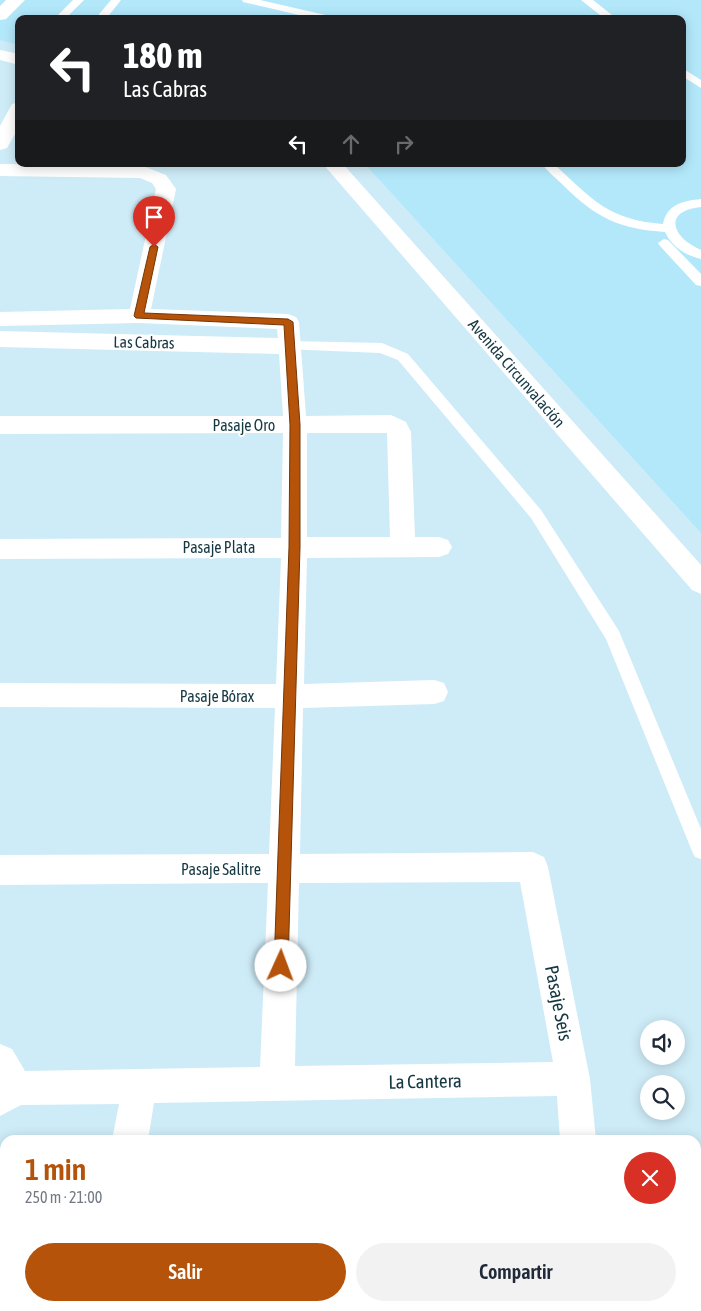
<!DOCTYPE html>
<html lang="es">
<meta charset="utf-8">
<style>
body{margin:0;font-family:"Asap Condensed",sans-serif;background:#f2f2f3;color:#1f2937;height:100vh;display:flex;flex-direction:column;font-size:19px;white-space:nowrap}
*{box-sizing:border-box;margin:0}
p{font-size:16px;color:#747a83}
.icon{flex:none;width:28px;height:28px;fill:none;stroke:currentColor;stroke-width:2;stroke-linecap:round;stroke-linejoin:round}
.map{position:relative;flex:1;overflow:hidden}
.panel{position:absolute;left:0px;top:1135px;width:701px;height:176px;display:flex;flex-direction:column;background:#fff;border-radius:15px 15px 0 0;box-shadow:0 2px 12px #0003}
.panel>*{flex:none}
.hud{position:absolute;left:15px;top:15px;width:671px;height:152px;border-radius:10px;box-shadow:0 2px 12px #0003;background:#202124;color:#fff;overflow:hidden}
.tools{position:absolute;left:640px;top:1020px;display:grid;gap:10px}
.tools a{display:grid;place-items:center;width:45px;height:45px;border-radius:50%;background:#fff;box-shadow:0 2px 12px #0003;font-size:25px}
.pin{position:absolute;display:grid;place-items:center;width:42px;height:42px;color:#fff;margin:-51px -21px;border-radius:50% 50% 50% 0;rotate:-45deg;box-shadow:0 0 5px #0007}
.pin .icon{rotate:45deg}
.me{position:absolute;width:55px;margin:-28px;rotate:2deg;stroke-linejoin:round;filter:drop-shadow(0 0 4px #0008)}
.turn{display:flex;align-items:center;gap:18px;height:105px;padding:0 25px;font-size:22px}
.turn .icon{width:65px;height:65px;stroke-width:2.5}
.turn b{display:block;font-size:35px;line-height:42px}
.lanes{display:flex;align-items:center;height:48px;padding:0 25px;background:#0003;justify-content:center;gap:25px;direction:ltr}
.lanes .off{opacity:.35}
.round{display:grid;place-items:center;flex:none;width:52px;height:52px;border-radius:26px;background:#f2f2f3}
.overview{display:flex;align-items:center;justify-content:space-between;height:85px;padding:0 25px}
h1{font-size:30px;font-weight:600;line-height:38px;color:#b45309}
.cta{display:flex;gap:10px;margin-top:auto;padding:10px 25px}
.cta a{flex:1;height:58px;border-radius:30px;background:#b45309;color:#fff;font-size:20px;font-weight:600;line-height:58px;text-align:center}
.cta a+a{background:#f2f2f3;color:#1f2937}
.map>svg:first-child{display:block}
.built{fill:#b3e8fb}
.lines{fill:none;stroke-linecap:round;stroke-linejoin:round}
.service{fill:#fff;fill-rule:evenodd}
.minor{fill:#fff;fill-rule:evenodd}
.tertiary{fill:#fff;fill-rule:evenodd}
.primary{fill:#fff;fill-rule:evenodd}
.route{fill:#b45309;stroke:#753606}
.labels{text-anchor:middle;stroke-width:4;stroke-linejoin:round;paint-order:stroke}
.street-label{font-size:16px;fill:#153843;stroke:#fff}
.near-street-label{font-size:19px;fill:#153843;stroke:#fff}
</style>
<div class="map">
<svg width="701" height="1311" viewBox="0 0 701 1311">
<rect width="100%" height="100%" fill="#ceecf8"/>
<path class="built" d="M 0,0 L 701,0 L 701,533 L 365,164 L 682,164 L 682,19 L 19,19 L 19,45 L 0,40 Z"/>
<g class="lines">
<path class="service" d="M 73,0 L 84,0 L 65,19 L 54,19 Z
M 111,0 L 121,0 L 106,19 L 95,19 Z
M 242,0 L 260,0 L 334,17 L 335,19 L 316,19 L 243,2 Z
M 581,0 L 593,0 L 617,19 L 605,19 Z
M 682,68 L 701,80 L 701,88 L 682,76 Z
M 542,164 L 554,164 C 592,199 608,220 663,224 C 667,204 683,201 701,199 L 701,207 C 662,211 672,238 701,250 L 701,259 C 685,255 672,247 665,232 C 620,229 596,218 564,186 C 557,179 548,172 542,164 Z
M 664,239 L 668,240 L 701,274 L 701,286 L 696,285 L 660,246 L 658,243 Z
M 289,341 L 382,343 L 408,354 L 541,510 L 619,631 L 701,829 L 701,859 L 695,857 L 692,851 L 606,639 L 531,518 L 398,360 L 380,353 L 284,349 L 282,346 L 284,343 Z"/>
<path class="minor" d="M 6,0 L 25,0 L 6,19 L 0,20 L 0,6 Z
M 0,164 L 143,166 L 166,175 L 176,189 L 151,309 L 288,314 L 296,317 L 299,322 L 306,416 L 391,415 L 406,422 L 411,432 L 415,537 L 439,537 L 448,540 L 452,547 L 448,554 L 439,557 L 307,558 L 304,684 L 434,680 L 444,683 L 448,692 L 444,701 L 434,704 L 303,708 L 300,854 L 533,852 L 544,857 L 548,867 L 590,1079 L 596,1140 L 560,1140 L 557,1096 L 154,1103 L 148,1140 L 112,1140 L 119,1104 L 21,1105 L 0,1116 L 0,1044 L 12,1049 L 25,1071 L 260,1067 L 268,883 L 0,885 L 0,855 L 269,854 L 275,708 L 0,707 L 0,683 L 276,684 L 281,558 L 0,559 L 0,539 L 281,538 L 283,433 L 0,434 L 0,416 L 283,416 L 279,354 L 0,347 L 0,331 L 278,338 L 277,329 L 139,323 L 0,326 L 0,312 L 130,309 L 156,189 L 152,183 L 140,178 L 0,176 ZM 307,433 L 387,433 L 390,537 L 307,537 ZM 520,882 L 553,1062 L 295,1066 L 299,883 Z
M 5,1275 L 5,1306 L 19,1306 L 15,1311 L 0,1311 L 0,1277 Z
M 567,1306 L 605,1306 L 604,1311 L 566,1311 Z"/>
<path class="tertiary" d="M 0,50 L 19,54 L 19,65 L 0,60 Z"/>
<path class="primary" d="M 19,102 L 19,127 L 7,148 L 0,150 L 0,126 L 12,104 Z
M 323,164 L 343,164 L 701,565 L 701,594 L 692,590 Z"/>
</g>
<path class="route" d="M 154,244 L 158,247 L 144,313 L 288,319 L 293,322 L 300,425 L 300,547 L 288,966 L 286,971 L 281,973 L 276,971 L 274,966 L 289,547 L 290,425 L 284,325 L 136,318 L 134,316 L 150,247 Z"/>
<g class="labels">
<g class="street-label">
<text transform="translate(144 342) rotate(1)" y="6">Las Cabras</text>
<text transform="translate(517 373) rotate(49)" y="6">Avenida Circunvalación</text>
<text x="244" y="431">Pasaje Oro</text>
<text x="219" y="553">Pasaje Plata</text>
<text x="217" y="702">Pasaje Bórax</text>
<text x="221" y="875">Pasaje Salitre</text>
</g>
<g class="near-street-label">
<text transform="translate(559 1003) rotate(79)" y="7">Pasaje Seis</text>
<text transform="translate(425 1081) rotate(-1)" y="7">La Cantera</text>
</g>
</g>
</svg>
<div class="tools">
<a><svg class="icon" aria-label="sound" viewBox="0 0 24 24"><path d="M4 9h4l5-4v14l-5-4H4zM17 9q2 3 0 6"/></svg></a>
<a><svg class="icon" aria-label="search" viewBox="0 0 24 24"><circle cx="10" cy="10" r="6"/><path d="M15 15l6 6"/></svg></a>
</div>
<div class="pin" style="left:154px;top:247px;background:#d93025"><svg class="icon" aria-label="arrive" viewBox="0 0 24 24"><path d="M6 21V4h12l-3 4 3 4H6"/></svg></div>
<svg class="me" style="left:281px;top:966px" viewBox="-20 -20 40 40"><circle r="19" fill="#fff"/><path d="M0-13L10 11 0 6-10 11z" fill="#b45309"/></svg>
<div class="hud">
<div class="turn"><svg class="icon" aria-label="left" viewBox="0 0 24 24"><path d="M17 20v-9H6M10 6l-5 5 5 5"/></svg><div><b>180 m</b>Las Cabras</div></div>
<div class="lanes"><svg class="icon" aria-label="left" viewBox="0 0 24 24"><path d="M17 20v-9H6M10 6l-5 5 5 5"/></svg><svg class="icon off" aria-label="ahead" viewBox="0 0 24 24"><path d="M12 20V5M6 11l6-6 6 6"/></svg><svg class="icon off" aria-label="right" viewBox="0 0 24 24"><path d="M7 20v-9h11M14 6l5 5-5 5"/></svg></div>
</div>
<section class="panel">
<div class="overview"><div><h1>1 min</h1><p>250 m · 21:00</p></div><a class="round" style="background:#d93025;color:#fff"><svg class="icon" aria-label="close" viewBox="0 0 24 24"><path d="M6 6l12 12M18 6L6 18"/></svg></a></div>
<div class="cta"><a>Salir</a><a>Compartir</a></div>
</section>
</div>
